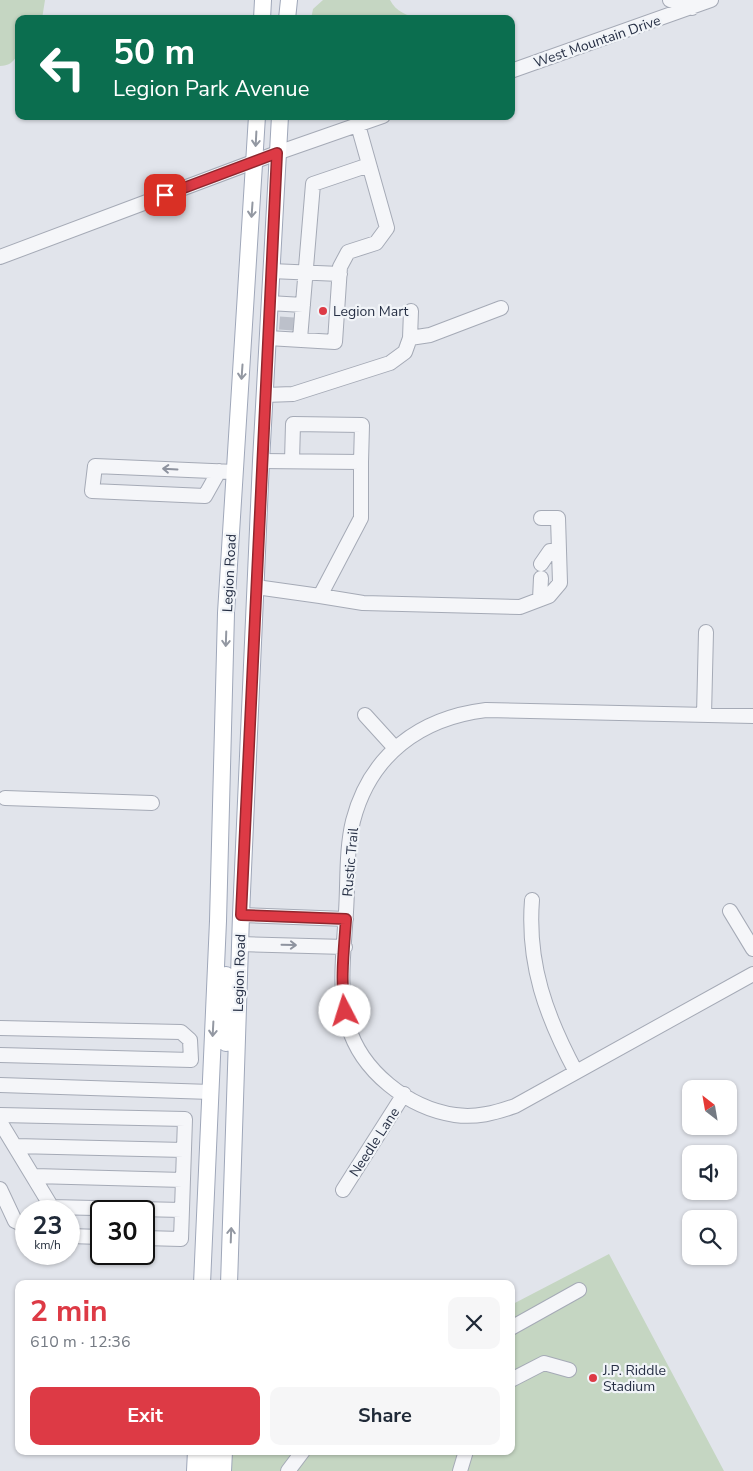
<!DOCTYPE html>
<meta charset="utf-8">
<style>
body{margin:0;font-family:"Nunito Sans",sans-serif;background:#f6f6f7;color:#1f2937;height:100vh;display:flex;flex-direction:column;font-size:19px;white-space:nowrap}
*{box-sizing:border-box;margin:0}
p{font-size:16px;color:#747a83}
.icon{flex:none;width:28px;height:28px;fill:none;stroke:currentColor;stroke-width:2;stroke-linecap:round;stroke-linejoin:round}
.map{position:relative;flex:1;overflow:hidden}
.side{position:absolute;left:15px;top:1280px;width:500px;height:175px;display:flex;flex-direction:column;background:#fff;border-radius:10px;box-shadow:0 1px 4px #0004}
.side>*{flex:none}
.top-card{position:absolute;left:15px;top:15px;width:500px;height:105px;border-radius:10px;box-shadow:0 1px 4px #0004;background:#0b6e4f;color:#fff;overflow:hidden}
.needle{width:32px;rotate:329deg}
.buttons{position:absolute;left:682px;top:1080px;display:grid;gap:10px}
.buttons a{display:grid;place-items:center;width:55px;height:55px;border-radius:10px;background:#fff;box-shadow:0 1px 4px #0004;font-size:25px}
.speed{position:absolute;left:15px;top:1200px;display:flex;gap:10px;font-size:25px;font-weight:700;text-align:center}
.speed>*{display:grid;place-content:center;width:65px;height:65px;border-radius:50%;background:#fff;box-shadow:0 1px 4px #0004;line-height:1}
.speed small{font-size:12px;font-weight:400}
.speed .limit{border:2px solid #111;border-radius:8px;background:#fff;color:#111}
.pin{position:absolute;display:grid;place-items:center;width:42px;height:42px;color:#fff;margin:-21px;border-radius:10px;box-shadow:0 2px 8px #0006}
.me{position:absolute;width:55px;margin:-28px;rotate:355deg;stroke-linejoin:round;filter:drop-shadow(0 0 4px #0008)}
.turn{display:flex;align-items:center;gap:18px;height:105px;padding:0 15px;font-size:22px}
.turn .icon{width:65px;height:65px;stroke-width:2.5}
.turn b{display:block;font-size:35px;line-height:42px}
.round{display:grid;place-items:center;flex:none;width:52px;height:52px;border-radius:10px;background:#f6f6f7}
.head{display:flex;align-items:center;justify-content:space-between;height:85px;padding:0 15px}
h1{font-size:30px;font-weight:700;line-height:38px;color:#dd3a45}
.primary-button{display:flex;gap:10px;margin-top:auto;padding:10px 15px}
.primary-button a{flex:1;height:58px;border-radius:10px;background:#dd3a45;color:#fff;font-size:20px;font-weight:700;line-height:58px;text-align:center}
.primary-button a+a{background:#f6f6f7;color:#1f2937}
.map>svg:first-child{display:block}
.green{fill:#c5d6c2}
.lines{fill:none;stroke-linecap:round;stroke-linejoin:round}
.minor-tunnel{stroke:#bcc0ca;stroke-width:14;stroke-dasharray:14 7;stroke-linecap:butt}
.minor-casing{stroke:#a5aab6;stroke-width:16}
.major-casing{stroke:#9fa7b9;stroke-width:18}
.minor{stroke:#f5f6f9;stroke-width:14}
.major{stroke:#fff;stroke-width:16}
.oneway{stroke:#9398a2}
.oneway2{stroke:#8e939f}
.route-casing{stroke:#90262d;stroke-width:12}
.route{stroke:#dd3a45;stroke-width:9}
.poi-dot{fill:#dd3a45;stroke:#f1f4f8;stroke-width:2}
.labels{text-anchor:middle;stroke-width:4.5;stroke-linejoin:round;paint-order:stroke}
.street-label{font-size:14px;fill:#273045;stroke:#f1f4f8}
.poi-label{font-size:14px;fill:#273045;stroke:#f1f4f8;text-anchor:start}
</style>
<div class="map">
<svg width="753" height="1471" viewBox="0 0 753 1471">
<rect width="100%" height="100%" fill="#e1e4eb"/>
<path class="green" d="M 0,0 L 45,0 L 42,19 L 19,19 C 19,36 24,66 0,66 Z
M 323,0 L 390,0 C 396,12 407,15 419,19 L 311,19 L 313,9 Z
M 609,1254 L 724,1471 L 229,1471 L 230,1453 L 233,1451 L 511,1451 L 511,1305 Z"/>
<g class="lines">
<path class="minor-tunnel" d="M 286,330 L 287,317"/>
<defs>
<path id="minor" d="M 670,0 L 692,8
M 511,71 L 711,0
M 0,257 L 277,153 L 383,116
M 271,271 L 340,274
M 269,303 L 303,305
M 268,338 L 335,342 L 340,267 L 348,252 L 376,243 L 387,228 L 358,125
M 410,338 L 430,335 L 501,308
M 300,339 L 313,184 L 369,165
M 265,395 L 293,394 L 390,363 L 405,352 L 410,338 L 411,311
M 261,461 L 361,462 L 362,425 L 293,424 L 292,461
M 219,471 L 205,496 L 92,491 L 95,466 L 235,472
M 541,564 L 550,551 L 559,551
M 256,587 L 320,596 L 361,518 L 361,462
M 320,596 L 363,603 L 520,607 L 549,596 L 560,583 L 558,518 L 541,518
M 540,599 L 541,578
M 365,715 L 395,748
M 704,715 L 706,632
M 753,716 L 486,710 C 420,718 370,755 353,821 C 346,850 348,882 346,912 C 344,948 338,989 348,1025 C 361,1071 408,1108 455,1115 C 476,1118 495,1113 515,1106 L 753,974
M 5,798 L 152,803
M 532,900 C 527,964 546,1016 576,1072
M 730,911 L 753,949
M 241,915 L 346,919
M 240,944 L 345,947
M 0,1028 L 181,1032 L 190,1040 L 191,1060 L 0,1055
M 0,1085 L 211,1092
M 0,1115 L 185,1119 L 181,1239 L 144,1238
M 0,1122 L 54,1211
M 15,1146 L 184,1150
M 34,1176 L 183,1180
M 0,1189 L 15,1221 L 26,1226
M 343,1190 L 404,1094
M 51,1207 L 182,1210
M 69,1234 L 70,1236 L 101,1237
M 511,1328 L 579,1290
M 511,1380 L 544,1363 L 569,1370
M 288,1471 L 303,1451
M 460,1471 L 466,1451"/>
<path id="major" d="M 262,19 L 263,0
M 287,19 L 289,0
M 226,975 L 226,1043
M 202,1284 L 218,921 L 226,613 L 257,116
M 229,1284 L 241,915 L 261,461 L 280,116
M 195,1471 L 196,1451
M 208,1471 L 208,1451
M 223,1471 L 224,1451"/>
</defs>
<use href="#minor" class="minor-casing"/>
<use href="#major" class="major-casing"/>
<use href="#minor" class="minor"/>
<use href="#major" class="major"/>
</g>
<defs><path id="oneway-shaft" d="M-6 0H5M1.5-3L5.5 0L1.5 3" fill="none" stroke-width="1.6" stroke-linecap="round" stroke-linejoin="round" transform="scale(1.25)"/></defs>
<g class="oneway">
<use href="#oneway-shaft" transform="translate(256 139) rotate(93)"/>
<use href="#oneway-shaft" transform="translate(252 210) rotate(94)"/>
<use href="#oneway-shaft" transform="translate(242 372) rotate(94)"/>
<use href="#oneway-shaft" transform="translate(226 639) rotate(92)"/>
<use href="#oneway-shaft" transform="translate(213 1029) rotate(93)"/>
<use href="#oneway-shaft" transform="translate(231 1235) rotate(-88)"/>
</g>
<g class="oneway2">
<use href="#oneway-shaft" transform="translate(170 469) rotate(-177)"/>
<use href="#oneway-shaft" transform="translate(289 945) rotate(1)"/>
</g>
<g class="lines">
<defs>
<path id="route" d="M 165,195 L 277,153 L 241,915 L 346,919 C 344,949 340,981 345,1011"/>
</defs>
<use href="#route" class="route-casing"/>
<use href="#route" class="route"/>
</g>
<g class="poi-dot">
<circle cx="323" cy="311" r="5"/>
<circle cx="593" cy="1378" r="5"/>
</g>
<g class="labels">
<g class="street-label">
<text transform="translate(597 41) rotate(-19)" y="5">West Mountain Drive</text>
<text transform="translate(229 573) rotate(-87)" y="5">Legion Road</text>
<text transform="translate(350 862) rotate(-85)" y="5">Rustic Trail</text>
<text transform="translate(239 973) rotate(-88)" y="5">Legion Road</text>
<text transform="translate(374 1142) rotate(-57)" y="5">Needle Lane</text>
</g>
<g class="poi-label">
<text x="333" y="316">Legion Mart</text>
<text x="603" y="1375">J.P. Riddle<tspan x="603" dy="16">Stadium</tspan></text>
</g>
</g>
</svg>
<div class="buttons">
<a><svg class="needle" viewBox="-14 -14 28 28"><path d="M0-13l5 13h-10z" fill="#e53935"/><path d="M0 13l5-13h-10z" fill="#747a83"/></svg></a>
<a><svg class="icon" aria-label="sound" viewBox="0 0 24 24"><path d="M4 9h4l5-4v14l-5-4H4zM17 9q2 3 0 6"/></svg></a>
<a><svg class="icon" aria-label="search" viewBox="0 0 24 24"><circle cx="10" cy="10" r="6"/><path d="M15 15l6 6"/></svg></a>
</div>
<div class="speed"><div>23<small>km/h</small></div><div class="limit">30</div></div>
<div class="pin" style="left:165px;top:195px;background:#d93025"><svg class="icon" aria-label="arrive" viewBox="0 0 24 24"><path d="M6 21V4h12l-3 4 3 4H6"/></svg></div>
<svg class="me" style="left:345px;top:1011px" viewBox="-20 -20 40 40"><circle r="19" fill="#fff"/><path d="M0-13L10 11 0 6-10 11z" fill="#dd3a45"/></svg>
<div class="top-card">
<div class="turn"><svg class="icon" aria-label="left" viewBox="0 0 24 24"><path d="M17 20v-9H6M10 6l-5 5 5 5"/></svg><div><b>50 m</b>Legion Park Avenue</div></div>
</div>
<section class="side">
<div class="head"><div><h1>2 min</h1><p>610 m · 12:36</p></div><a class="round"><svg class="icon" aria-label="close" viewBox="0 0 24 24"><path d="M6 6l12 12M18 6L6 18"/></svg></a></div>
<div class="primary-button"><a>Exit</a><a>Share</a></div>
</section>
</div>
